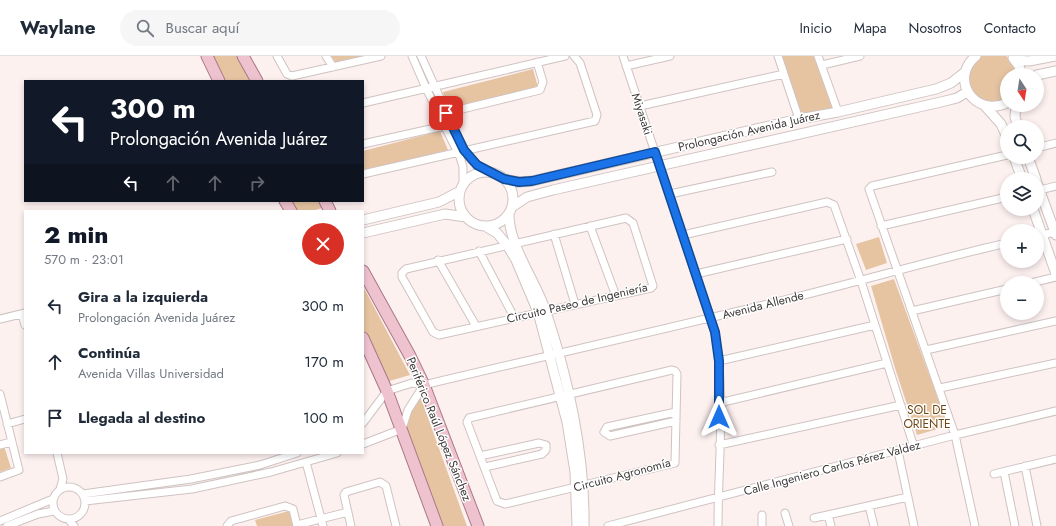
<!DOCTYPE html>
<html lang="es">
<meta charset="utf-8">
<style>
body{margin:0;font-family:Jost,sans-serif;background:#f6f6f7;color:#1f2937;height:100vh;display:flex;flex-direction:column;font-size:15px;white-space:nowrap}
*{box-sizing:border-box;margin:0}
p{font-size:13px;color:#747a83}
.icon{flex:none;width:22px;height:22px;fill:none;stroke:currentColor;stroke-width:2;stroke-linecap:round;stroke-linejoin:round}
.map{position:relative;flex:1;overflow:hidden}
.sheet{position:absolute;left:24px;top:154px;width:340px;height:244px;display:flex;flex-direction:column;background:#fff;border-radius:0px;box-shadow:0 2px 6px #0003}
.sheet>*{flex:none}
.top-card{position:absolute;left:24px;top:24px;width:340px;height:122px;border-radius:0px;box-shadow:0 2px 6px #0003;background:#111827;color:#fff;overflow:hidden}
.needle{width:26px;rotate:168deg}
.tools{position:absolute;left:1000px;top:12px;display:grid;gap:8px}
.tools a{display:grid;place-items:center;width:44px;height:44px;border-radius:50%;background:#fff;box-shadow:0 2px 6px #0003;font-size:20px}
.pin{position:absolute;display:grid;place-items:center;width:34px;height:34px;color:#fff;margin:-17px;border-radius:8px;box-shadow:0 2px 6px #0006}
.me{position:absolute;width:44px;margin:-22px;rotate:0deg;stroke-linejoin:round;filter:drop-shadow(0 0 3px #0008)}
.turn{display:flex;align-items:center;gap:14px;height:84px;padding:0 20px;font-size:18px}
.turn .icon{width:52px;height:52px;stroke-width:2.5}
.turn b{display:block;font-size:28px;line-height:34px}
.lanes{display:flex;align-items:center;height:38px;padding:0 20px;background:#0003;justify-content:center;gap:20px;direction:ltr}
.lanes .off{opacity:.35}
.round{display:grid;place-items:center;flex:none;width:42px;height:42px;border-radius:21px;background:#f6f6f7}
.head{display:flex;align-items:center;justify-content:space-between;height:68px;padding:0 20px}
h1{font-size:24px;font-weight:800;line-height:30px;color:#111827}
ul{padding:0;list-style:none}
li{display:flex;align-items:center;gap:12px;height:56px;padding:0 20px}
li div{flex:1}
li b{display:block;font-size:15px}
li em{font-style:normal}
header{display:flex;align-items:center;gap:24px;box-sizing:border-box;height:56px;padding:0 20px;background:#fff;border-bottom:1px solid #e0e1e3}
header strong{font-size:19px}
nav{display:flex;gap:22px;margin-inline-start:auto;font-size:14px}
.search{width:280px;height:36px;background:#f6f6f7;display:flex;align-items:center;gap:10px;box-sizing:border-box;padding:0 14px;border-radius:22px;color:#747a83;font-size:15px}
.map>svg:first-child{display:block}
.green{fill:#e6c4a2}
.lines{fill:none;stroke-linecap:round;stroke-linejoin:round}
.street-casing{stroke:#cfc3c2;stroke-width:9}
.secondary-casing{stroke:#cfc3c2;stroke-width:11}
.primary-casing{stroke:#a97886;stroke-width:13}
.street{stroke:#fff;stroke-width:7}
.secondary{stroke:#fff;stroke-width:9}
.primary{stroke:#eec2cf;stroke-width:11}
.route-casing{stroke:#114b97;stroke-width:10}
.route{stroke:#1a73e8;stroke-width:7}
.labels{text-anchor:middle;stroke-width:3;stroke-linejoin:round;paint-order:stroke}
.street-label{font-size:12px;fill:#3f3a3a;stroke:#fff}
.park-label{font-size:12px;fill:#6e4615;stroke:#fff}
</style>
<header>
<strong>Waylane</strong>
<div class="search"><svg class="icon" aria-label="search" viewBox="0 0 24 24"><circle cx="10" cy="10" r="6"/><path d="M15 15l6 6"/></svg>Buscar aquí</div>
<nav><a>Inicio</a><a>Mapa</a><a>Nosotros</a><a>Contacto</a></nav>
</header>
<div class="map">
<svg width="1056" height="470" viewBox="0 0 1056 470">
<rect width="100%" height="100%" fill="#fdf1f0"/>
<path class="green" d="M 212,0 L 237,0 L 251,25 L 224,25 Z
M 331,0 L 368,0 L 337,8 Z
M 780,0 L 816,0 L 835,54 L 799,59 Z
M 982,0 L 1006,0 L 1015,8 L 1019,19 L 1007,19 L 1007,44 C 973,58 954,16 982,0 Z
M 533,13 L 538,31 L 448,54 L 443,36 Z
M 440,75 L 448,94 L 363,115 L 363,95 Z
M 291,145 L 318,145 L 322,152 L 312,155 L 297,155 Z
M 879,181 L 887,207 L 866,214 L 856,188 Z
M 894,223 L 948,370 L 917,379 L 895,312 L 871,230 Z
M 363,230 L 410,319 L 386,326 L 363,277 Z
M 419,337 L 467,470 L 440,470 L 404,374 Z
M 4,390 L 11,412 L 0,416 L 0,391 Z
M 289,455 L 293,470 L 257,470 L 255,464 Z"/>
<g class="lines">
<defs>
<path id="street" d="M 277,0 L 287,18 L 292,20 L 381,0
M 326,0 L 333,11
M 412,0 L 426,32 L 460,101 L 463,111 L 463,127
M 421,0 L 464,95 L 471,104 L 488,116
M 623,0 L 715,277 C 726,340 718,406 718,470
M 778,0 L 799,63
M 818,0 L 838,56
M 822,9 L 860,0
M 626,10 L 670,0
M 363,47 L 565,0
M 640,50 L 784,18
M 446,57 L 540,34 L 543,26 L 537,6
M 363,88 L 444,70
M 1037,92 L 1056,87
M 363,118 L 595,65 L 597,59 L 580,7 L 574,0
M 1040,134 L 1056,130
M 670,138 L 772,116
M 626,162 L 633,167 L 653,230 L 651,232 L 439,279 L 433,276 L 402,221 L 402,217 L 406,213 Z
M 590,170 L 616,240
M 881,170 L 1007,141
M 554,178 L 575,248
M 683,179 L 827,146 L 834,149 L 861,225 L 914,391
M 1037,180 L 1056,176
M 479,195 L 514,261
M 438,204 L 476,270
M 696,218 L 847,183
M 1031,227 L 1056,221
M 912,255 L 1007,233
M 22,258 L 25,269
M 0,263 L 25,257
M 926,294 L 1056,265
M 719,305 L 875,269
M 672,314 L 675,315 L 677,318 L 675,407 L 505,448 L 497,445 L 467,366 L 469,362 Z
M 940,332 L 1056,307
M 0,338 L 19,414 L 0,421
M 719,347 L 887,307
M 676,365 L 610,380 L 604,376 L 607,371 L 676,356
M 363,367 L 387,335 L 412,327 L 424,329 C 545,300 667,273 788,243 C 861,225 933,204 1007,187
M 7,368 L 25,363
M 363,388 L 402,373 L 408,354 L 424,329
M 0,389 L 11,386
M 719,389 L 901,349
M 898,395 L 914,470
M 57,397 L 63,423 L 60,433
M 480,400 L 539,387 L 546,389 L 546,394 L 542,398 L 485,411
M 306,406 L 323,470
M 1025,410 L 1037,470
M 1004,416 L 1015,470
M 994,418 L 1056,403
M53 447a16 16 0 1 1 32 0a16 16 0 1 1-32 0Z
M 83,438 L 191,423 L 260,409 L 297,397
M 85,445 L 192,433 L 271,416 L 337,397
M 869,450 L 874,470
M 785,457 L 789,470
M 828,459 L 831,470
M 814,462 L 908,441
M 68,463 L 74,470
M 0,465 L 53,443
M 297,469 L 348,456
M 7,470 L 38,458 L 54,455
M 227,470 L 231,465 L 285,450 L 293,453 L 297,470
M 351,470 L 344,439 L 346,436 L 380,426 L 386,430 L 396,470
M 608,470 L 955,379 L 1056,355
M 762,470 L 762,459
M 975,470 L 955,379 L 869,133 L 872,130 L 1007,99"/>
<path id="secondary" d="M 976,0 C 949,22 974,62 1007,47
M 1013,2 L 1019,10 L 1022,19
M 1015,4 L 1029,5 L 1056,0
M 1037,19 L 1056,15
M 1016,49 L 1015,61 L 1018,71
M 985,50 L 1001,68 L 1007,81
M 1014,101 L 1022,123
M 1028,101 L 1036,123
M459 143a27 27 0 1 1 54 0a27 27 0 1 1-54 0Z
M 504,123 L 519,126 L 532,125 L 799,63 L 838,56 L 936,33 L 951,27 L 965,16
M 1037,127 L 1056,179
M 512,151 L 527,141 L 553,134 L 941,46 L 957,42 L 967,36
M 1033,153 L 1056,218
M 509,157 C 508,189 536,225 546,256 C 569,325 585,397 584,470
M 363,164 L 439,146 L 460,135
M 485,170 L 497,177 L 507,189 L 516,204 L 538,256 L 567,366 L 575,416 L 577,470
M 363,177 L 445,158 L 466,161"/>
<path id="primary" d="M 207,0 L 219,25
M 243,0 L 257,25
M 285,145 L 291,155
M 325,145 L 330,155
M 363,215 L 410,300 L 424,329 L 478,470
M 363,282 L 387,335 L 437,470"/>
</defs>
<use href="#street" class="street-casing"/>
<use href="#secondary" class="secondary-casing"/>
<use href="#primary" class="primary-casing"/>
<use href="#street" class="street"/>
<use href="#secondary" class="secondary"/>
<use href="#primary" class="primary"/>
</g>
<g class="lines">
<defs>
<path id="route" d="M 446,57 L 464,94 L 477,109 L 504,123 L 519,126 L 532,125 L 655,96 L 715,276 L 719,305 L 719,361"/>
</defs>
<use href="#route" class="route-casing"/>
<use href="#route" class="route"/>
</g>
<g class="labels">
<g class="street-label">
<text transform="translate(642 58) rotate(72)" y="4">Miyasaki</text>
<text transform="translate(749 75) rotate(-13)" y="4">Prolongación Avenida Juárez</text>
<text transform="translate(577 247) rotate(-13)" y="4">Circuito Paseo de Ingeniería</text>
<text transform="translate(763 249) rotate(-14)" y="4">Avenida Allende</text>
<text transform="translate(439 373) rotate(68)" y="4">Periférico Raúl López Sánchez</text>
<text transform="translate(832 412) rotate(-15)" y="4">Calle Ingeniero Carlos Pérez Valdez</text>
<text transform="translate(622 419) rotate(-15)" y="4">Circuito Agronomía</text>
</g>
<g class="park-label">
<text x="927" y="358">SOL DE<tspan x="927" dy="14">ORIENTE</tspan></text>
</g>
</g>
</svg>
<div class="tools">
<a><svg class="needle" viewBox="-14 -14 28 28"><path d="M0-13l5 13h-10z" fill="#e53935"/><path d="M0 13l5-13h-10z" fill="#747a83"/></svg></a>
<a><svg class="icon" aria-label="search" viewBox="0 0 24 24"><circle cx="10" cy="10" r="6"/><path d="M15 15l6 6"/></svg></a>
<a><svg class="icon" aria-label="layers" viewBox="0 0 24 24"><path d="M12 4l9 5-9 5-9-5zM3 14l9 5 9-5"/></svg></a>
<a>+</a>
<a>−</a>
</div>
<div class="pin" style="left:446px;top:57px;background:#d93025"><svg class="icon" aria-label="arrive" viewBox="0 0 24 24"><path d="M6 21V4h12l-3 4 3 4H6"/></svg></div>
<svg class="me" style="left:719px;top:361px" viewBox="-20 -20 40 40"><path d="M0-17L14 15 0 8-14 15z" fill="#1a73e8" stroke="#fff" stroke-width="4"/></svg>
<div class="top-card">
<div class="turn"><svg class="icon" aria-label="left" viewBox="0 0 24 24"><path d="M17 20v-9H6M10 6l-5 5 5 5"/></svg><div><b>300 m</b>Prolongación Avenida Juárez</div></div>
<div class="lanes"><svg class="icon" aria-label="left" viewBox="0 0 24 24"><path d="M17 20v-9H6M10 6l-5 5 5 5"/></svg><svg class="icon off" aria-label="ahead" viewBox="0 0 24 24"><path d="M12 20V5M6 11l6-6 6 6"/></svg><svg class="icon off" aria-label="ahead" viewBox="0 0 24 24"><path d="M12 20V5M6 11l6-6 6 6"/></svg><svg class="icon off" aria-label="right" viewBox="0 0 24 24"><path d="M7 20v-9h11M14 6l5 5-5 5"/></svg></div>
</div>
<section class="sheet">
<div class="head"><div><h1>2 min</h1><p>570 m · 23:01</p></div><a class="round" style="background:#d93025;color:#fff"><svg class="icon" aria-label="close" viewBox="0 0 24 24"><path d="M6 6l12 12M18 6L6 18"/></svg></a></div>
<ul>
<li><svg class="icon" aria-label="left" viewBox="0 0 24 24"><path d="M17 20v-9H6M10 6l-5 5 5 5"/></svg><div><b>Gira a la izquierda</b><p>Prolongación Avenida Juárez</p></div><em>300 m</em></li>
<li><svg class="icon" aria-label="ahead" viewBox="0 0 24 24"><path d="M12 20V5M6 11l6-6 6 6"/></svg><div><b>Continúa</b><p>Avenida Villas Universidad</p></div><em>170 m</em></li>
<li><svg class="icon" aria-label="arrive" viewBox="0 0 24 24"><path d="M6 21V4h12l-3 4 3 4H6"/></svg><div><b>Llegada al destino</b></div><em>100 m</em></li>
</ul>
</section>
</div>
